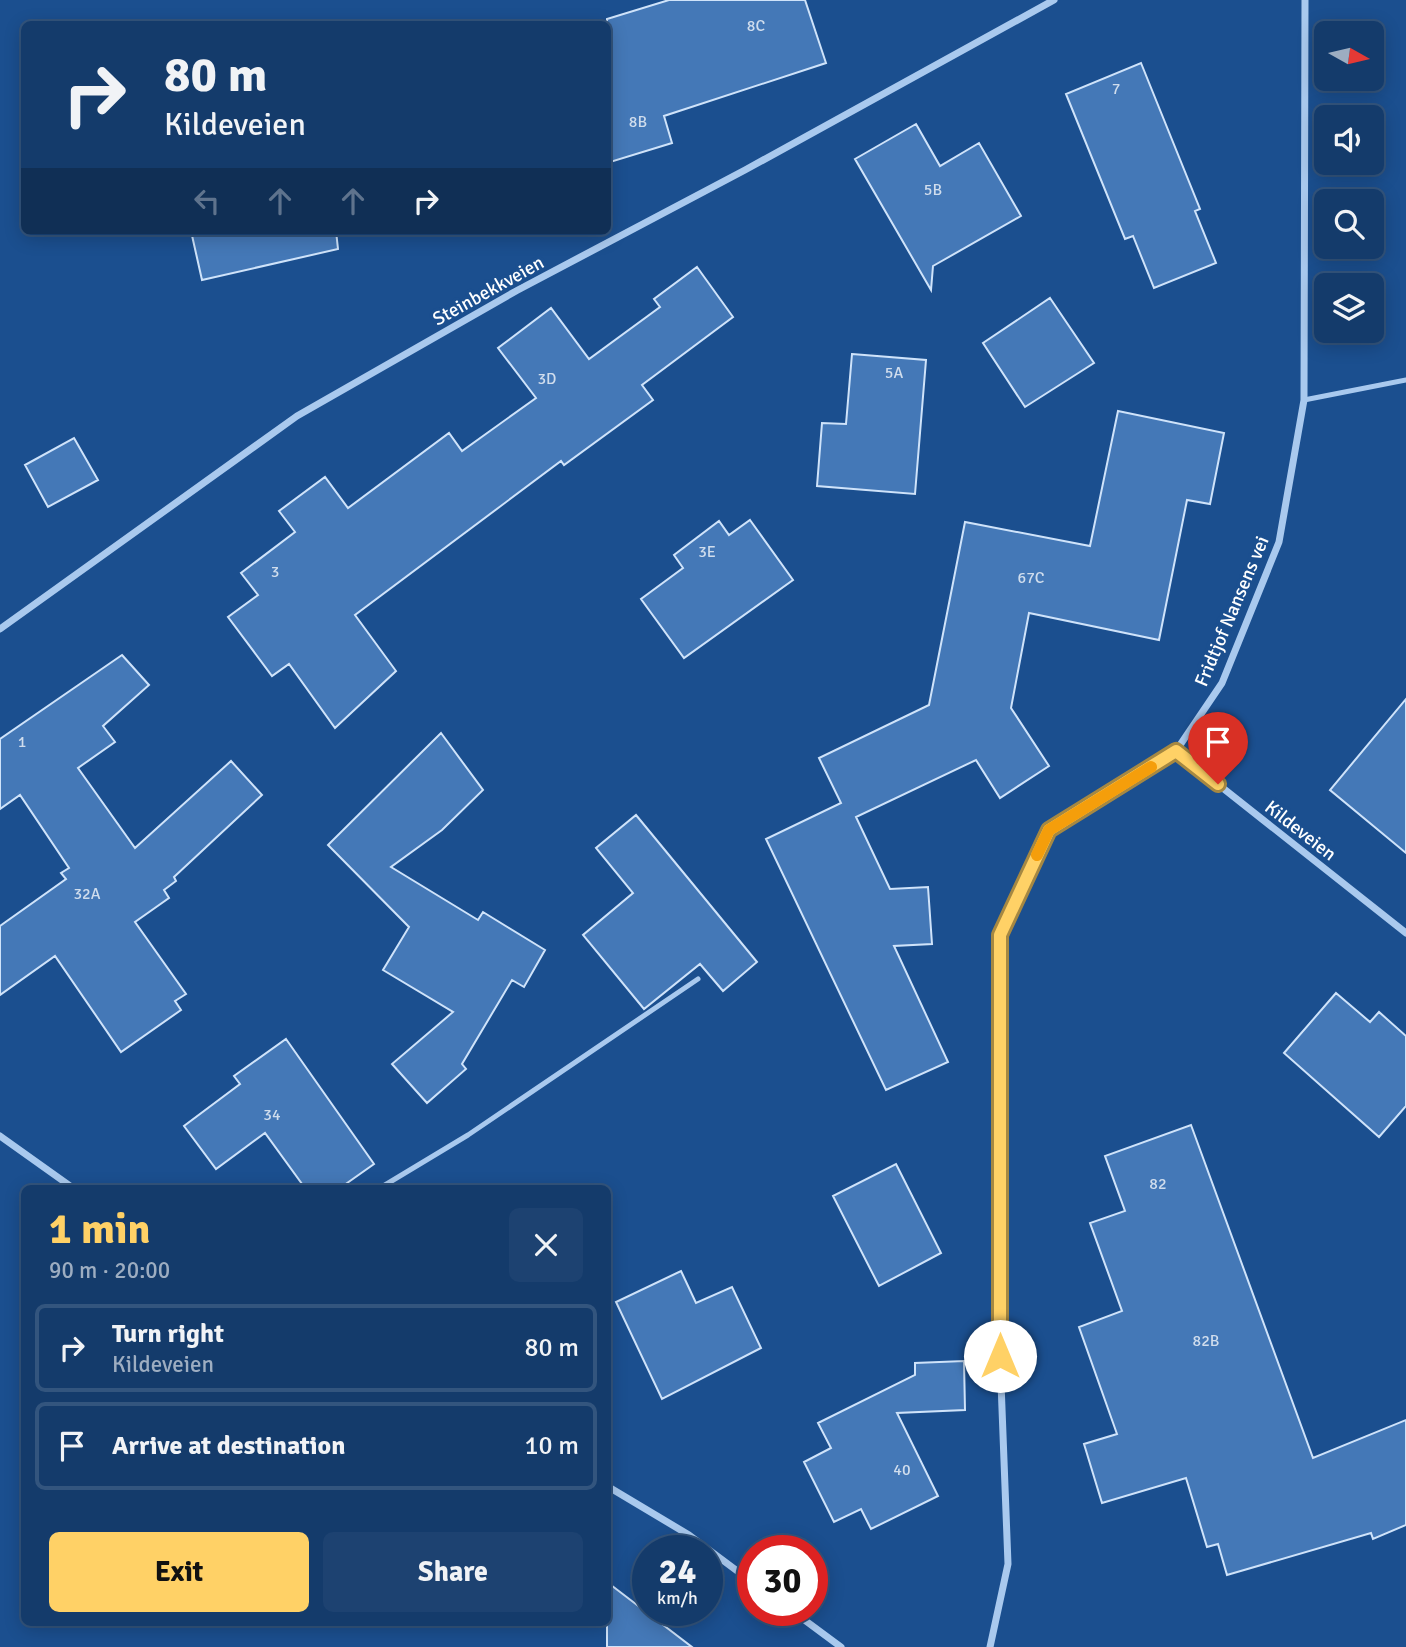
<!DOCTYPE html>
<meta charset="utf-8">
<style>
body{margin:0;font-family:Signika,sans-serif;background:#1d4271;color:#f1f3f6;height:100vh;display:flex;flex-direction:column;font-size:26px;white-space:nowrap}
*{box-sizing:border-box;margin:0}
p{font-size:23px;color:#9dadc1}
.icon{flex:none;width:38px;height:38px;fill:none;stroke:currentColor;stroke-width:2;stroke-linecap:round;stroke-linejoin:round}
.map{position:relative;flex:1;overflow:hidden}
.panel{position:absolute;left:21px;top:1185px;width:590px;height:441px;display:flex;flex-direction:column;background:#143b6b;border-radius:10px;box-shadow:0 4px 18px #0003,0 0 0 2px #33557e}
.panel>*{flex:none}
.banner{position:absolute;left:21px;top:21px;width:590px;height:214px;border-radius:10px;box-shadow:0 4px 18px #0003,0 0 0 2px #33557e;background:#143b6b;color:#f1f3f6;overflow:hidden}
.needle{width:46px;rotate:98deg}
.buttons{position:absolute;left:1314px;top:21px;display:grid;gap:14px}
.buttons a{display:grid;place-items:center;width:70px;height:70px;border-radius:10px;background:#143b6b;box-shadow:0 4px 18px #0003,0 0 0 2px #33557e;font-size:35px}
.speed{position:absolute;left:632px;top:1535px;display:flex;gap:14px;font-size:35px;font-weight:700;text-align:center}
.speed>*{display:grid;place-content:center;width:91px;height:91px;border-radius:50%;background:#143b6b;box-shadow:0 4px 18px #0003,0 0 0 2px #33557e;line-height:1}
.speed small{font-size:18px;font-weight:400}
.speed .limit{border:10px solid #d22;background:#fff;color:#111}
.pin{position:absolute;display:grid;place-items:center;width:60px;height:60px;color:#fff;margin:-72px -30px;border-radius:50% 50% 50% 0;rotate:-45deg;box-shadow:0 0 7px #0007}
.pin .icon{rotate:45deg}
.me{position:absolute;width:77px;margin:-38px;rotate:0deg;stroke-linejoin:round;filter:drop-shadow(0 0 5px #0008)}
.turn{display:flex;align-items:center;gap:24px;height:147px;padding:0 28px;font-size:32px}
.turn .icon{width:91px;height:91px;stroke-width:2.5}
.turn b{display:block;font-size:49px;line-height:60px}
.lanes{display:flex;align-items:center;height:66px;padding:0 28px;background:#0003;justify-content:center;gap:35px;direction:ltr}
.lanes .off{opacity:.35}
.round{display:grid;place-items:center;flex:none;width:74px;height:74px;border-radius:10px;background:#1d4271}
.headline{display:flex;align-items:center;justify-content:space-between;height:119px;padding:0 28px}
h1{font-size:42px;font-weight:700;line-height:52px;color:#ffd166}
.action{display:flex;gap:14px;margin-top:auto;padding:14px 28px}
.action a{flex:1;height:80px;border-radius:10px;background:#ffd166;color:#111;font-size:28px;font-weight:700;line-height:80px;text-align:center}
.action a+a{background:#1d4271;color:#f1f3f6}
ul{padding:0;list-style:none}
li{display:flex;align-items:center;gap:21px;height:88px;margin:0 14px 10px;padding:0 14px;border:4px solid #33557e;border-radius:10px}
li div{flex:1}
li b{display:block;font-size:26px}
li em{font-style:normal}
.map>svg:first-child{display:block}
.building{fill:#4478b7;stroke:#cfe3fa;stroke-width:2}
.lines{fill:none;stroke-linecap:round;stroke-linejoin:round}
.service{stroke:#a9c9ee;stroke-width:5}
.minor{stroke:#a9c9ee;stroke-width:7}
.route-casing{stroke:#a68842;stroke-width:18}
.route{stroke:#ffd166;stroke-width:12}
.slow{stroke:#f59e0b;stroke-width:12}
.labels{text-anchor:middle;stroke-width:7;stroke-linejoin:round;paint-order:stroke}
.number-label{font-size:16px;fill:#d0dded}
.street-label{font-size:19px;fill:#fff;stroke:#1b4f8f}
</style>
<div class="map">
<svg width="1406" height="1647" viewBox="0 0 1406 1647">
<rect width="100%" height="100%" fill="#1b4f8f"/>
<path class="building" d="M 669,0 L 805,0 L 826,63 L 664,116 L 672,143 L 607,163 L 607,19 Z
M 1141,63 L 1200,209 L 1195,211 L 1216,263 L 1154,288 L 1133,236 L 1125,239 L 1066,94 Z
M 916,124 L 940,166 L 979,143 L 1021,216 L 933,266 L 931,290 L 855,159 Z
M 191,231 L 336,231 L 338,249 L 202,280 Z
M 697,267 L 733,317 L 642,385 L 653,400 L 564,465 L 561,461 L 355,615 L 396,671 L 335,728 L 289,664 L 272,676 L 228,617 L 258,595 L 241,573 L 295,532 L 279,511 L 325,477 L 348,508 L 449,433 L 462,451 L 536,398 L 498,348 L 551,308 L 589,359 L 660,307 L 654,299 Z
M 1050,298 L 1094,363 L 1025,407 L 983,343 Z
M 852,354 L 926,360 L 915,494 L 817,486 L 822,423 L 846,424 Z
M 1118,411 L 1224,433 L 1210,504 L 1187,500 L 1159,640 L 1029,613 L 1011,708 L 1049,766 L 1000,798 L 976,760 L 856,817 L 890,889 L 928,887 L 932,944 L 894,946 L 948,1062 L 886,1090 L 766,839 L 841,803 L 819,758 L 929,705 L 965,522 L 1090,546 Z
M 74,438 L 98,480 L 48,507 L 25,465 Z
M 750,520 L 793,580 L 684,658 L 641,599 L 683,568 L 674,555 L 719,521 L 729,535 Z
M 122,655 L 149,685 L 103,726 L 115,742 L 78,768 L 135,848 L 231,761 L 262,795 L 174,877 L 176,881 L 164,890 L 169,898 L 135,922 L 186,994 L 175,1001 L 181,1010 L 121,1052 L 55,956 L 0,995 L 0,926 L 66,879 L 61,873 L 69,868 L 20,795 L 0,809 L 0,739 Z
M 1406,699 L 1406,853 L 1330,790 Z
M 441,733 L 483,790 L 442,830 L 391,867 L 478,920 L 483,912 L 545,950 L 524,987 L 512,980 L 462,1064 L 466,1069 L 427,1103 L 392,1064 L 453,1012 L 383,970 L 409,927 L 328,845 Z
M 636,815 L 757,962 L 723,991 L 700,964 L 644,1009 L 583,935 L 633,893 L 596,848 Z
M 1336,993 L 1370,1022 L 1379,1012 L 1406,1036 L 1406,1106 L 1379,1137 L 1284,1053 Z
M 286,1039 L 374,1164 L 340,1188 L 305,1188 L 265,1133 L 216,1169 L 184,1126 L 240,1084 L 234,1076 Z
M 1191,1125 L 1313,1458 L 1406,1420 L 1406,1525 L 1373,1539 L 1371,1533 L 1227,1575 L 1218,1544 L 1207,1547 L 1186,1478 L 1102,1503 L 1084,1444 L 1117,1434 L 1079,1327 L 1122,1311 L 1090,1223 L 1125,1211 L 1105,1156 Z
M 896,1164 L 941,1253 L 879,1286 L 833,1196 Z
M 681,1271 L 696,1303 L 732,1287 L 761,1348 L 662,1399 L 616,1302 Z
M 964,1361 L 965,1410 L 897,1413 L 938,1496 L 871,1529 L 861,1509 L 834,1522 L 804,1462 L 831,1448 L 818,1423 L 915,1375 L 915,1363 Z
M 607,1582 L 692,1647 L 607,1647 Z"/>
<g class="lines">
<path class="service" d="M 1304,400 L 1406,380
M 380,1188 L 468,1135 L 698,979"/>
<path class="minor" d="M 0,629 L 297,416 L 516,291 L 745,170 L 1054,0
M 1176,751 L 1406,933
M 0,1136 L 73,1188
M 607,1486 L 689,1535 L 752,1582
M 791,1610 L 841,1647
M 990,1647 L 1008,1564 L 1000,1357 L 1000,935 L 1049,830 L 1176,751 L 1222,683 L 1279,542 L 1304,400 L 1305,0"/>
</g>
<g class="lines">
<defs>
<path id="route" d="M 1000,1356 L 1000,935 L 1049,830 L 1176,751 L 1218,784"/>
</defs>
<use href="#route" class="route-casing"/>
<use href="#route" class="route"/>
<path class="slow" d="M 1037,855 L 1049,830 L 1151,767"/>
</g>
<g class="labels">
<g class="number-label">
<text x="756" y="31">8C</text>
<text x="1116" y="94">7</text>
<text x="638" y="127">8B</text>
<text x="933" y="195">5B</text>
<text x="894" y="378">5A</text>
<text x="547" y="384">3D</text>
<text x="707" y="557">3E</text>
<text x="275" y="577">3</text>
<text x="1031" y="583">67C</text>
<text x="22" y="747">1</text>
<text x="87" y="899">32A</text>
<text x="272" y="1120">34</text>
<text x="1158" y="1189">82</text>
<text x="1206" y="1346">82B</text>
<text x="902" y="1475">40</text>
</g>
<g class="street-label">
<text transform="translate(488 290) rotate(-29)" y="7">Steinbekkveien</text>
<text transform="translate(1231 611) rotate(-67)" y="7">Fridtjof Nansens vei</text>
<text transform="translate(1301 830) rotate(38)" y="7">Kildeveien</text>
</g>
</g>
</svg>
<div class="buttons">
<a><svg class="needle" viewBox="-14 -14 28 28"><path d="M0-13l5 13h-10z" fill="#e53935"/><path d="M0 13l5-13h-10z" fill="#9dadc1"/></svg></a>
<a><svg class="icon" aria-label="sound" viewBox="0 0 24 24"><path d="M4 9h4l5-4v14l-5-4H4zM17 9q2 3 0 6"/></svg></a>
<a><svg class="icon" aria-label="search" viewBox="0 0 24 24"><circle cx="10" cy="10" r="6"/><path d="M15 15l6 6"/></svg></a>
<a><svg class="icon" aria-label="layers" viewBox="0 0 24 24"><path d="M12 4l9 5-9 5-9-5zM3 14l9 5 9-5"/></svg></a>
</div>
<div class="speed"><div>24<small>km/h</small></div><div class="limit">30</div></div>
<div class="pin" style="left:1218px;top:784px;background:#d93025"><svg class="icon" aria-label="arrive" viewBox="0 0 24 24"><path d="M6 21V4h12l-3 4 3 4H6"/></svg></div>
<svg class="me" style="left:1000px;top:1356px" viewBox="-20 -20 40 40"><circle r="19" fill="#fff"/><path d="M0-13L10 11 0 6-10 11z" fill="#ffd166"/></svg>
<div class="banner">
<div class="turn"><svg class="icon" aria-label="right" viewBox="0 0 24 24"><path d="M7 20v-9h11M14 6l5 5-5 5"/></svg><div><b>80 m</b>Kildeveien</div></div>
<div class="lanes"><svg class="icon off" aria-label="left" viewBox="0 0 24 24"><path d="M17 20v-9H6M10 6l-5 5 5 5"/></svg><svg class="icon off" aria-label="ahead" viewBox="0 0 24 24"><path d="M12 20V5M6 11l6-6 6 6"/></svg><svg class="icon off" aria-label="ahead" viewBox="0 0 24 24"><path d="M12 20V5M6 11l6-6 6 6"/></svg><svg class="icon" aria-label="right" viewBox="0 0 24 24"><path d="M7 20v-9h11M14 6l5 5-5 5"/></svg></div>
</div>
<section class="panel">
<div class="headline"><div><h1>1 min</h1><p>90 m · 20:00</p></div><a class="round"><svg class="icon" aria-label="close" viewBox="0 0 24 24"><path d="M6 6l12 12M18 6L6 18"/></svg></a></div>
<ul>
<li><svg class="icon" aria-label="right" viewBox="0 0 24 24"><path d="M7 20v-9h11M14 6l5 5-5 5"/></svg><div><b>Turn right</b><p>Kildeveien</p></div><em>80 m</em></li>
<li><svg class="icon" aria-label="arrive" viewBox="0 0 24 24"><path d="M6 21V4h12l-3 4 3 4H6"/></svg><div><b>Arrive at destination</b></div><em>10 m</em></li>
</ul>
<div class="action"><a>Exit</a><a>Share</a></div>
</section>
</div>
